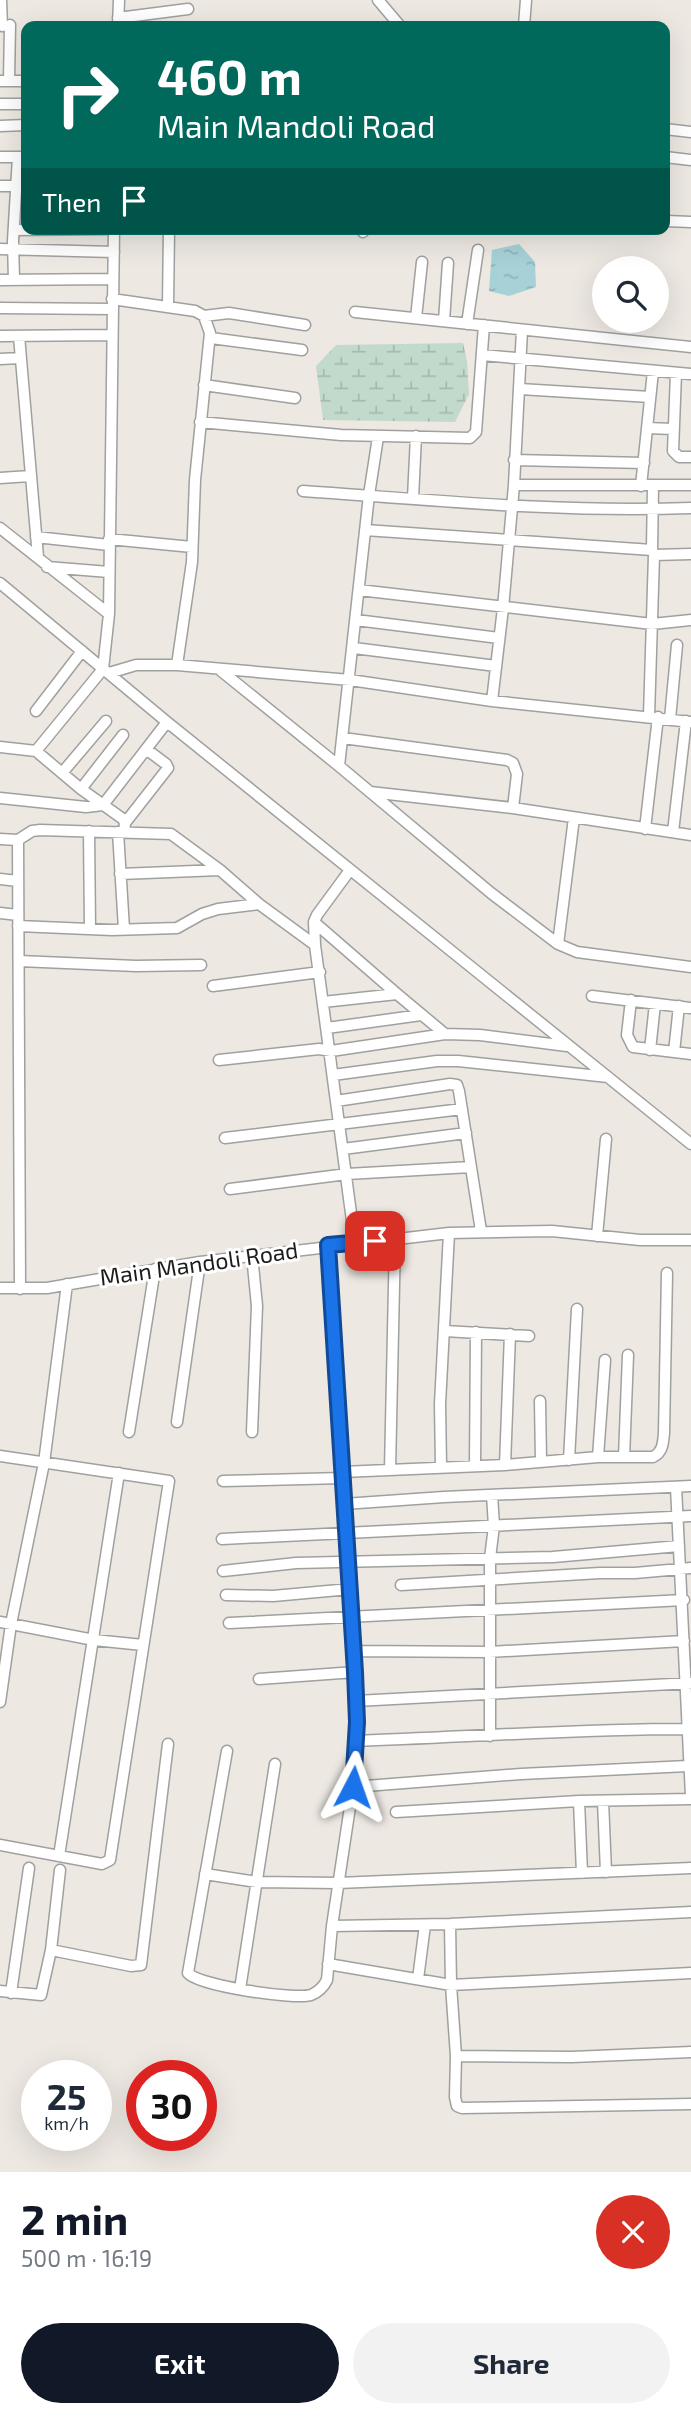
<!DOCTYPE html>
<meta charset="utf-8">
<style>
body{margin:0;font-family:"Exo 2",sans-serif;background:#f2f2f3;color:#1f2937;height:100vh;display:flex;flex-direction:column;font-size:26px;white-space:nowrap}
*{box-sizing:border-box;margin:0}
p{font-size:23px;color:#747a83}
.icon{flex:none;width:38px;height:38px;fill:none;stroke:currentColor;stroke-width:2;stroke-linecap:round;stroke-linejoin:round}
.map{position:relative;height:2172px;overflow:hidden}
.panel{display:flex;flex-direction:column;background:#fff;flex:1}
.panel>*{flex:none}
.banner{position:absolute;left:21px;top:21px;width:649px;height:214px;border-radius:14px;box-shadow:0 7px 28px #0002;background:#00695c;color:#fff;overflow:hidden}
.buttons{position:absolute;left:592px;top:256px;display:grid;gap:14px}
.buttons a{display:grid;place-items:center;width:77px;height:77px;border-radius:50%;background:#fff;box-shadow:0 7px 28px #0002;font-size:35px}
.speed{position:absolute;left:21px;top:2060px;display:flex;gap:14px;font-size:35px;font-weight:700;text-align:center}
.speed>*{display:grid;place-content:center;width:91px;height:91px;border-radius:50%;background:#fff;box-shadow:0 7px 28px #0002;line-height:1}
.speed small{font-size:18px;font-weight:400}
.speed .limit{border:10px solid #d22;background:#fff;color:#111}
.pin{position:absolute;display:grid;place-items:center;width:60px;height:60px;color:#fff;margin:-30px;border-radius:14px;box-shadow:0 4px 10px #0006}
.me{position:absolute;width:77px;margin:-38px;rotate:4deg;stroke-linejoin:round;filter:drop-shadow(0 0 5px #0008)}
.turn{display:flex;align-items:center;gap:24px;height:147px;padding:0 21px;font-size:32px}
.turn .icon{width:91px;height:91px;stroke-width:2.5}
.turn b{display:block;font-size:49px;line-height:60px}
.then{display:flex;align-items:center;height:66px;padding:0 21px;background:#0003;gap:14px;font-size:26px}
.round{display:grid;place-items:center;flex:none;width:74px;height:74px;border-radius:37px;background:#f2f2f3}
.head{display:flex;align-items:center;justify-content:space-between;height:119px;padding:0 21px}
h1{font-size:42px;font-weight:700;line-height:52px;color:#111827}
.button{display:flex;gap:14px;margin-top:auto;padding:14px 21px}
.button a{flex:1;height:80px;border-radius:42px;background:#111827;color:#fff;font-size:28px;font-weight:700;line-height:80px;text-align:center}
.button a+a{background:#f2f2f3;color:#1f2937}
.map>svg:first-child{display:block}
.wetland{fill:url(#wetland-marsh)}
.water{fill:url(#water-ripples)}
.lines{fill:none;stroke-linecap:round;stroke-linejoin:round}
.minor-casing{stroke:#a0a0a0;stroke-width:13}
.minor{stroke:#fff;stroke-width:10}
.route-casing{stroke:#114b97;stroke-width:18}
.route{stroke:#1a73e8;stroke-width:12}
.labels{text-anchor:middle;stroke-width:6;stroke-linejoin:round;paint-order:stroke}
.street-label{font-size:23px;fill:#1c1c1c;stroke:#fff}
</style>
<div class="map">
<svg width="691" height="2172" viewBox="0 0 691 2172">
<defs>
<pattern id="wetland-marsh" width="20" height="14" patternUnits="userSpaceOnUse" patternTransform="scale(1.75)"><rect width="20" height="14" fill="#c1dacc"/><path d="M1 5h8M5 5V1M11 12h8M15 12V8" fill="none" stroke="#a5baaf"/></pattern>
<pattern id="water-ripples" width="26" height="14" patternUnits="userSpaceOnUse" patternTransform="scale(1.75)"><rect width="26" height="14" fill="#a6d1d7"/><path d="M2 4q2-2 4 0t4 0M15 11q2-2 4 0t4 0" fill="none" stroke="#8eb3b8"/></pattern>
</defs>
<rect width="100%" height="100%" fill="#ede8e2"/>
<path class="wetland" d="M 463,343 L 467,361 L 469,394 L 455,422 L 323,420 L 316,366 L 336,345 Z"/>
<path class="water" d="M 519,244 L 535,262 L 536,287 L 509,296 L 489,291 L 492,250 Z"/>
<g class="lines">
<defs>
<path id="minor" d="M 1,0 L 2,26
M 378,0 L 400,26
M 118,18 L 188,9
M 118,26 L 119,0
M 524,26 L 526,0
M 9,80 L 10,25
M 0,81 L 26,81
M 0,104 L 26,104
M 0,126 L 26,125
M 665,129 L 691,132
M 0,157 L 26,157
M 665,157 L 691,160
M 0,186 L 26,185
M 666,221 L 691,222
M 114,229 L 109,614 L 103,669 L 36,751 L 81,789 L 123,819 L 125,823 L 124,832
M 14,230 L 106,229
M 363,232 L 365,229
M 0,249 L 114,252
M 0,280 L 112,279
M 14,280 L 13,241 L 18,157
M 112,299 L 195,311 L 204,316 L 210,333 L 195,480 L 192,562 L 177,665
M 168,306 L 169,229
M 0,308 L 112,309
M 355,312 L 691,347
M 204,316 L 229,313 L 305,325
M 416,318 L 422,262
M 444,321 L 448,263
M 467,324 L 478,250
M 0,336 L 112,335
M 19,336 L 38,557
M 211,338 L 302,350
M 482,355 L 691,374
M 0,359 L 21,358
M 676,373 L 673,451 L 679,457 L 691,457
M 204,385 L 295,398
M 520,389 L 650,397
M 200,422 L 341,435 L 470,438 L 476,432 L 484,325
M 647,428 L 673,429
M 514,460 L 644,463
M 0,478 L 30,476
M 514,485 L 691,485
M 641,486 L 653,371
M 303,491 C 432,500 562,513 691,508
M 413,498 L 416,436
M 0,528 L 109,614
M 365,530 L 652,550 L 654,555 L 691,554
M 36,537 L 109,545
M 109,539 L 192,547
M 652,550 L 653,486
M 47,567 L 109,572
M 0,583 L 167,722 L 691,1144
M 359,590 L 652,624 L 691,620
M 356,620 L 499,638
M 354,648 L 496,666
M 220,670 L 339,766 L 491,893 L 558,944 L 577,952 L 691,967
M 109,673 L 136,665 L 177,665 L 350,680 L 492,701 L 691,722
M 492,701 L 503,608 L 514,485 L 522,330
M 36,711 L 82,651
M 649,716 L 654,555
M 670,719 L 677,645
M 343,738 L 507,760 L 513,763 L 517,774 L 513,808
M 0,747 L 36,751
M 339,766 L 369,495 L 378,437
M 62,773 L 106,721
M 81,789 L 123,735
M 370,792 L 513,808 L 691,835
M 0,798 L 86,807 L 103,805 L 167,722
M 125,823 L 168,768 L 166,764 L 146,749
M 645,829 L 658,717
M 89,831 L 90,929
M 118,832 L 124,929
M 673,832 L 686,721
M 0,839 L 18,840 L 32,831 L 40,830 L 171,834 L 220,870 L 259,904 L 315,945
M 18,840 L 20,1289
M 350,870 L 317,915 L 314,922 L 315,945 L 355,1243
M 120,874 L 220,870
M 0,879 L 18,881
M 0,913 L 18,915
M 314,922 L 397,994 L 445,1034
M 18,926 L 112,930 L 177,928 L 202,914 L 218,909 L 259,904
M 558,944 L 574,818
M 19,961 L 136,966 L 201,965
M 213,986 L 320,972
M 592,996 L 691,1008
M 631,1000 L 627,1035 L 633,1047 L 691,1054
M 323,1002 L 397,994
M 327,1028 L 421,1015
M 650,1050 L 655,1004
M 674,1052 L 679,1006
M 219,1060 L 319,1049 L 331,1051 L 445,1034 L 480,1035 L 567,1046
M 333,1075 L 437,1061 L 458,1061 L 608,1077
M 336,1101 L 450,1084 L 457,1085 L 459,1091 L 481,1231
M 225,1138 L 462,1109
M 343,1149 L 466,1133
M 230,1189 L 347,1174 L 471,1167
M 597,1236 L 606,1139
M 252,1255 L 257,1306 L 252,1432
M 0,1288 L 47,1288 L 200,1262 L 449,1233 L 552,1231 L 640,1240 L 691,1240
M 445,1331 L 529,1336
M 540,1401 L 541,1462
M 177,1422 L 200,1262
M 129,1432 L 155,1269
M 0,1456 L 169,1481 L 110,1860 L 102,1864 L 0,1845
M 598,1457 L 605,1360
M 624,1457 L 628,1355
M 569,1460 L 577,1309
M 505,1465 L 510,1334
M 475,1466 L 476,1332
M 441,1467 L 440,1404 L 449,1233
M 390,1470 L 395,1239
M 342,1472 L 505,1465 L 598,1457 L 653,1457 C 663,1452 663,1443 664,1433 L 667,1273
M 223,1481 L 343,1478
M 676,1487 L 691,1796
M 344,1504 L 444,1497 L 691,1486
M 222,1539 L 691,1516
M 223,1571 L 296,1563 L 553,1557 L 679,1546
M 401,1585 L 600,1573 L 635,1573 L 691,1568
M 226,1595 L 273,1596 L 350,1589
M 0,1622 L 94,1640 L 143,1645
M 229,1623 L 684,1600
M 354,1651 L 489,1652 L 684,1641
M 259,1679 L 355,1672
M 356,1701 L 691,1683
M 0,1702 L 11,1624 L 44,1463 L 67,1284
M 490,1736 L 490,1558 L 494,1526 L 492,1495
M 356,1741 C 467,1737 576,1729 687,1729
M 227,1751 L 188,1973 C 199,1986 295,2000 311,1995 C 318,1992 324,1986 327,1980 L 332,1926 L 353,1787 L 357,1722 L 348,1534 L 328,1246
M 353,1787 L 521,1774 L 688,1766
M 579,1801 L 582,1873
M 603,1801 L 606,1872
M 396,1812 L 579,1801 L 691,1799
M 59,1856 L 119,1473
M 205,1874 L 257,1882 L 338,1883 L 691,1868
M 450,1924 L 451,1985 L 456,2056
M 332,1926 L 450,1924 L 691,1912
M 51,1950 L 131,1966 L 141,1965 L 168,1744
M 328,1964 L 451,1985 L 691,1973
M 418,1979 L 425,1925
M 240,1989 L 275,1764
M 0,1991 L 41,1995 L 51,1950 L 60,1870
M 11,1993 L 29,1868
M 691,2052 L 572,2057 L 456,2056 L 455,2097 L 457,2106 L 462,2108 L 691,2104"/>
</defs>
<use href="#minor" class="minor-casing"/>
<use href="#minor" class="minor"/>
</g>
<g class="lines">
<defs>
<path id="route" d="M 353,1787 L 357,1722 L 355,1672 L 328,1245 L 375,1241"/>
</defs>
<use href="#route" class="route-casing"/>
<use href="#route" class="route"/>
</g>
<g class="labels">
<g class="street-label">
<text transform="translate(199 1264) rotate(-8)" y="8">Main Mandoli Road</text>
</g>
</g>
</svg>
<div class="buttons">
<a><svg class="icon" aria-label="search" viewBox="0 0 24 24"><circle cx="10" cy="10" r="6"/><path d="M15 15l6 6"/></svg></a>
</div>
<div class="speed"><div>25<small>km/h</small></div><div class="limit">30</div></div>
<div class="pin" style="left:375px;top:1241px;background:#d93025"><svg class="icon" aria-label="arrive" viewBox="0 0 24 24"><path d="M6 21V4h12l-3 4 3 4H6"/></svg></div>
<svg class="me" style="left:353px;top:1787px" viewBox="-20 -20 40 40"><path d="M0-17L14 15 0 8-14 15z" fill="#1a73e8" stroke="#fff" stroke-width="4"/></svg>
<div class="banner">
<div class="turn"><svg class="icon" aria-label="right" viewBox="0 0 24 24"><path d="M7 20v-9h11M14 6l5 5-5 5"/></svg><div><b>460 m</b>Main Mandoli Road</div></div>
<div class="then">Then<svg class="icon" aria-label="arrive" viewBox="0 0 24 24"><path d="M6 21V4h12l-3 4 3 4H6"/></svg></div>
</div>
</div>
<section class="panel">
<div class="head"><div><h1>2 min</h1><p>500 m · 16:19</p></div><a class="round" style="background:#d93025;color:#fff"><svg class="icon" aria-label="close" viewBox="0 0 24 24"><path d="M6 6l12 12M18 6L6 18"/></svg></a></div>
<div class="button"><a>Exit</a><a>Share</a></div>
</section>
